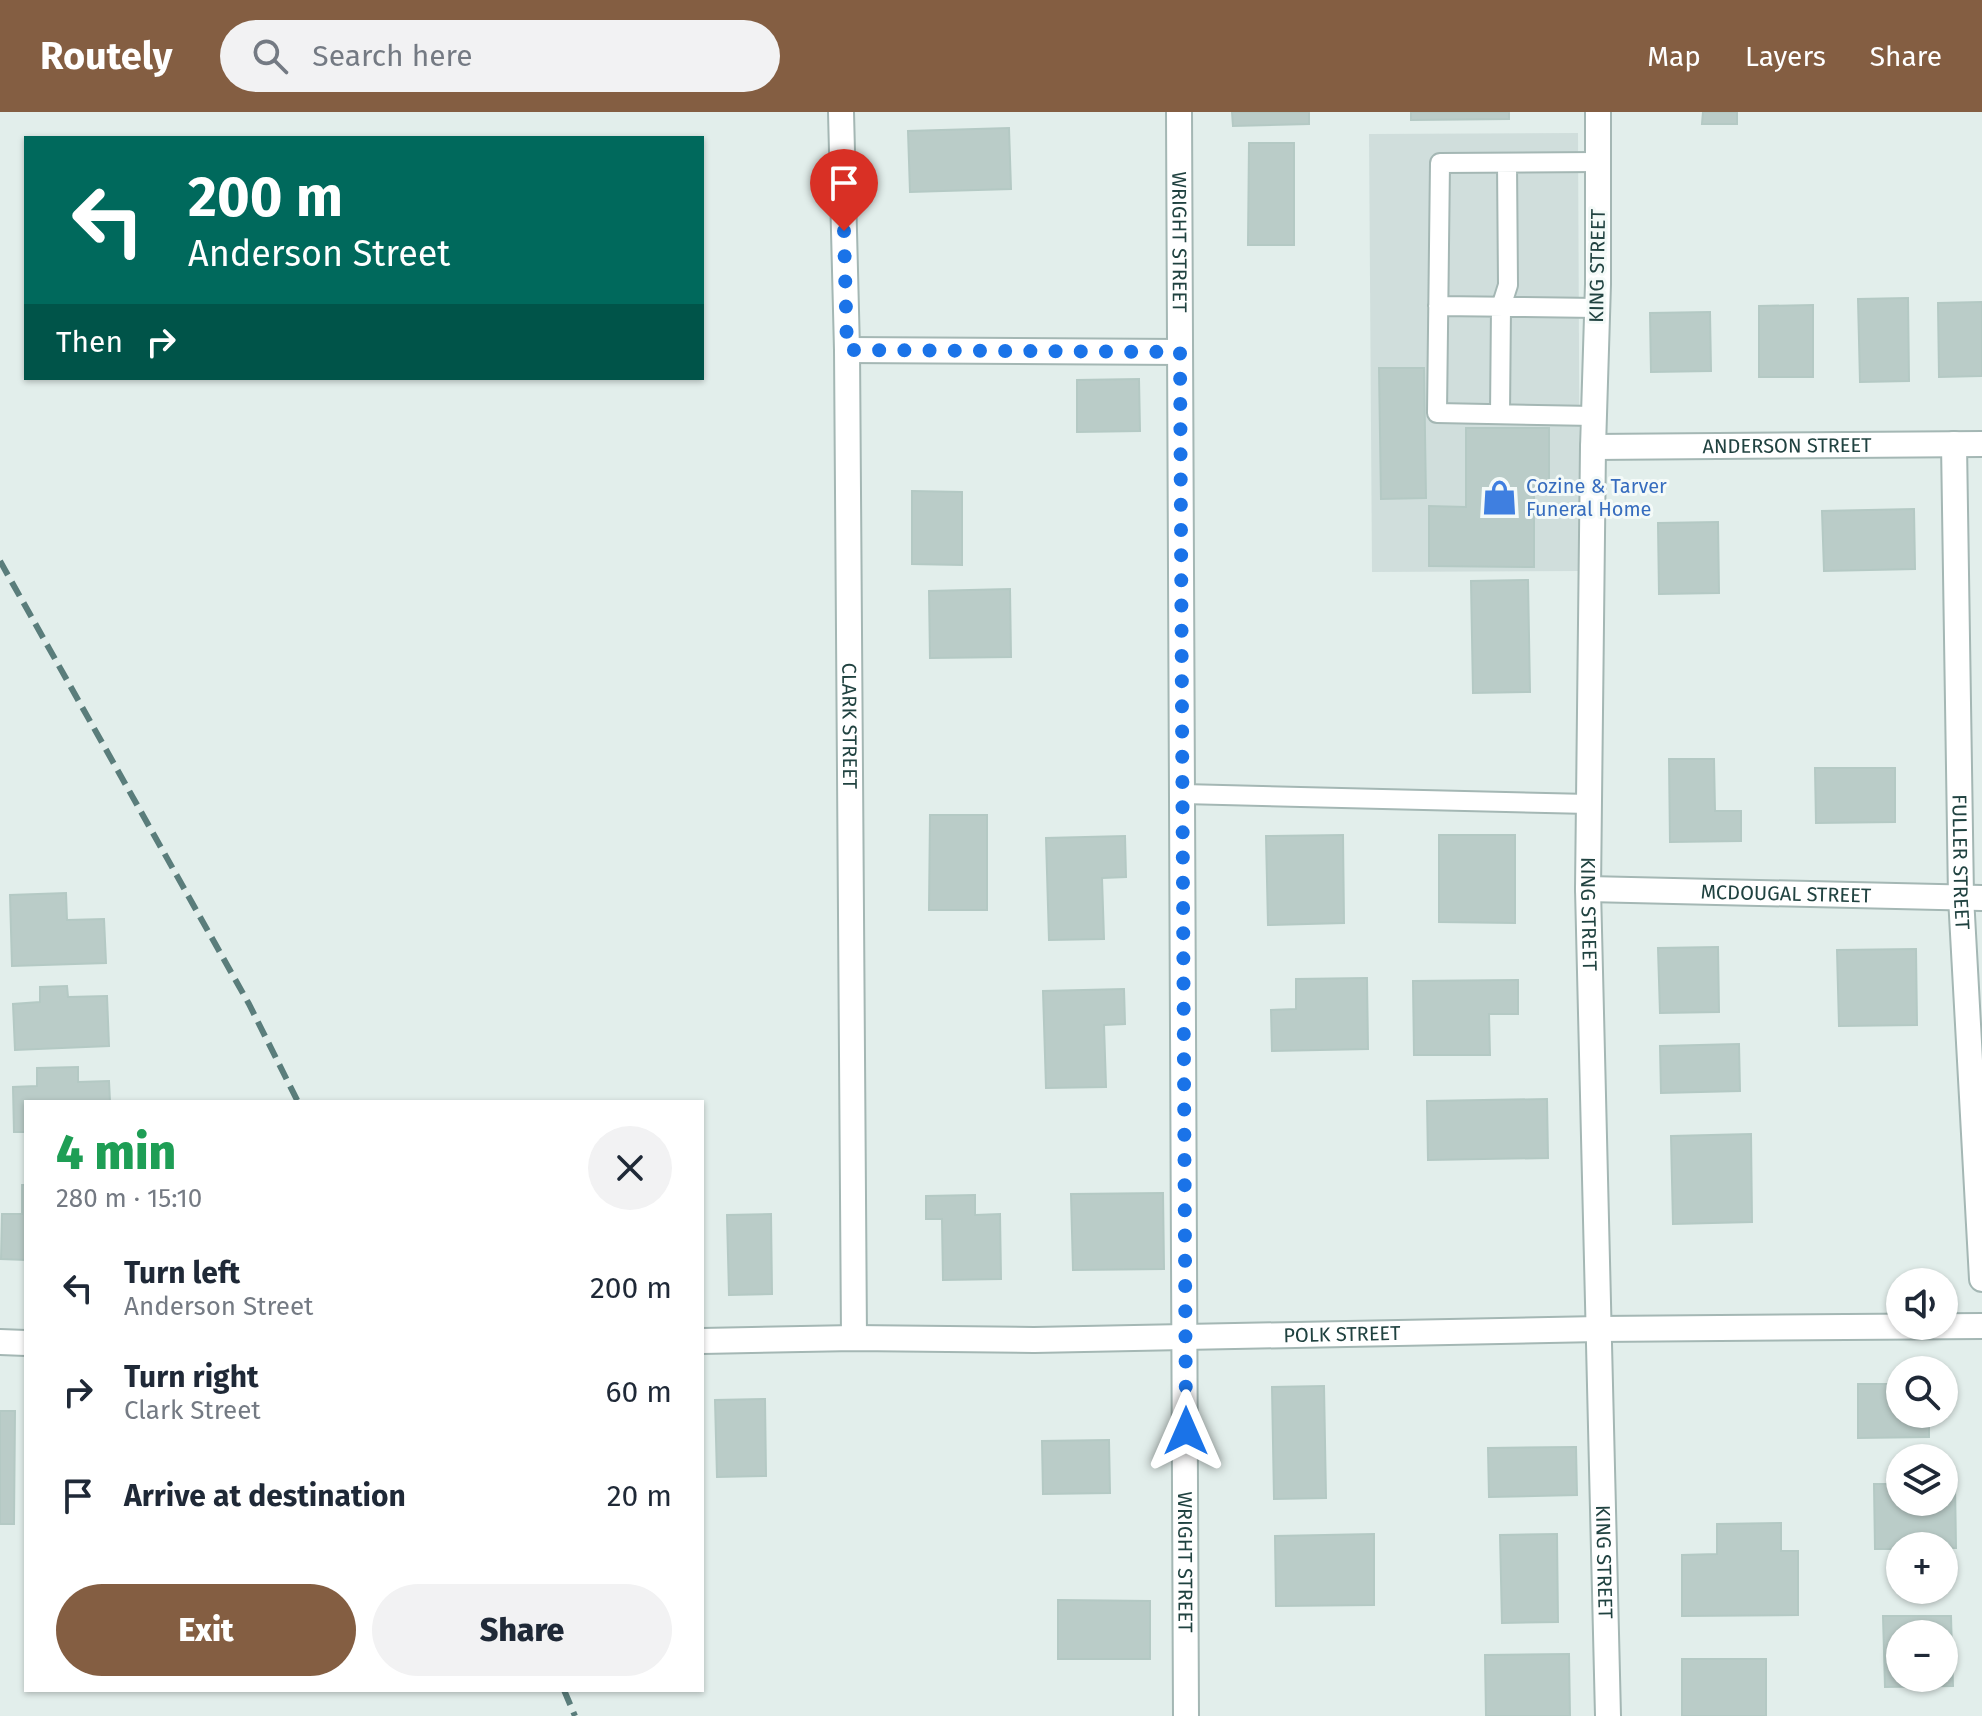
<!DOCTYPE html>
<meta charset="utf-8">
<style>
body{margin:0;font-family:"Fira Sans",sans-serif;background:#f2f2f3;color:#1f2937;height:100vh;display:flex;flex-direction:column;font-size:30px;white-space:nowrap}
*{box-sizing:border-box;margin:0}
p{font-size:26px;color:#747a83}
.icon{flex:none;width:44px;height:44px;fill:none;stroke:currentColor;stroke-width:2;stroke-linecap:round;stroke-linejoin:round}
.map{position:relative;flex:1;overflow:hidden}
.panel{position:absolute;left:24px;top:988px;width:680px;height:592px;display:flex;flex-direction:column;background:#fff;border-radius:0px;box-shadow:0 2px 6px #0004}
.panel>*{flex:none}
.guide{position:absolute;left:24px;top:24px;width:680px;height:244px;border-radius:0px;box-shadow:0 2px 6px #0004;background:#00695c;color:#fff;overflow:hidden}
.fabs{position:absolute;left:1886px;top:1156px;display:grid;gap:16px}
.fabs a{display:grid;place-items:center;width:72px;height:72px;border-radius:50%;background:#fff;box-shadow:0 2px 6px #0004;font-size:40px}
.pin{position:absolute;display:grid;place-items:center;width:68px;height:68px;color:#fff;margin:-82px -34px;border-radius:50% 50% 50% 0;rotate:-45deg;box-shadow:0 0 8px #0007}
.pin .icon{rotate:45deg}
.me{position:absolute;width:88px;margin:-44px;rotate:0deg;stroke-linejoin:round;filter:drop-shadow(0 0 6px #0008)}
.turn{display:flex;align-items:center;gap:28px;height:168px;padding:0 32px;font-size:36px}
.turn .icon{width:104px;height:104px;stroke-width:2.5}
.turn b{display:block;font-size:56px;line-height:68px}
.then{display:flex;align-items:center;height:76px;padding:0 32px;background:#0003;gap:16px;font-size:30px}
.round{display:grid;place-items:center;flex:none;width:84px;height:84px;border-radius:42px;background:#f2f2f3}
.summary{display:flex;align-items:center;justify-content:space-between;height:136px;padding:0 32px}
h1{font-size:48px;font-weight:800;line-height:60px;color:#1e9e55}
.primary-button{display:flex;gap:16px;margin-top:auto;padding:16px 32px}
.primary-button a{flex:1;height:92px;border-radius:48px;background:#845e42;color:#fff;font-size:32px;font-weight:800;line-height:92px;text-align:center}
.primary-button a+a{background:#f2f2f3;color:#1f2937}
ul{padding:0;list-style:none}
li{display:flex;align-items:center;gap:24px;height:104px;padding:0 32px}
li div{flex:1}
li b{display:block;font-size:30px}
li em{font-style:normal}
header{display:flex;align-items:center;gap:48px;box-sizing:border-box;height:112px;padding:0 40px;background:#845e42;color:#fff}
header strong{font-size:38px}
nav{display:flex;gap:44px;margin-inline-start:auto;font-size:28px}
.search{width:560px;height:72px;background:#f2f2f3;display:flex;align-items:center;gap:20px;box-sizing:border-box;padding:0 28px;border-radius:44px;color:#747a83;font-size:30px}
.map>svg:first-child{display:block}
.built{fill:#d0dedc}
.building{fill:#baccc8;stroke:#b4c9c4;stroke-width:2;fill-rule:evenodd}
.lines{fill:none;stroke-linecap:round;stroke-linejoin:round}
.lane-casing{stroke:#a4b7b4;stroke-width:22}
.street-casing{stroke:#a4b7b4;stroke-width:28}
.lane{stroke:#fff;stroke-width:18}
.street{stroke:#fff;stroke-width:24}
.rail{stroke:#5a7d7b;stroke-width:6;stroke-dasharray:16 8;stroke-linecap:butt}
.route{stroke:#1a73e8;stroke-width:14;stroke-dasharray:0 25.2}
.labels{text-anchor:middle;stroke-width:6;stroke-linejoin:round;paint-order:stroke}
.street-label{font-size:20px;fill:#204240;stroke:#f4faf8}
.shop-label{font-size:20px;fill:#366cbe;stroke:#f4faf8;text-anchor:start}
</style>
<header>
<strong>Routely</strong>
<div class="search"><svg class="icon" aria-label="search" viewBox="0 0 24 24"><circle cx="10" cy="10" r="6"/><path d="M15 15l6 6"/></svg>Search here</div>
<nav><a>Map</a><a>Layers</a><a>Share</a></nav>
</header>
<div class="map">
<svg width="1982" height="1604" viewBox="0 0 1982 1604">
<rect width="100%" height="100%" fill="#e2eeeb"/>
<path class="built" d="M 1578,21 L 1580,459 L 1372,460 L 1369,22 Z"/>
<path class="building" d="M 1232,0 L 1309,0 L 1309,12 L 1233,14 Z
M 1411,0 L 1509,0 L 1509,7 L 1411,8 Z
M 1703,0 L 1737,0 L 1737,12 L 1702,12 Z
M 1009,16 L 1011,77 L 910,80 L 908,19 Z
M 1249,31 L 1294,31 L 1294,133 L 1248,133 Z
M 1908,186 L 1909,269 L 1860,270 L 1858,187 Z
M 1982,190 L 1982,264 L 1939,265 L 1938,191 Z
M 1813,193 L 1813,265 L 1759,265 L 1759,194 Z
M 1710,200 L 1711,259 L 1651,260 L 1650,201 Z
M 1379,256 L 1424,256 L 1426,386 L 1381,387 Z
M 1139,267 L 1140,319 L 1077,320 L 1077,268 Z
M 1466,316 L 1549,316 L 1549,377 L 1534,377 L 1534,455 L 1429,454 L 1429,394 L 1466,395 Z
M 912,379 L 962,380 L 962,453 L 912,452 Z
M 1914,397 L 1915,457 L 1824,459 L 1822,399 Z
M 1718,410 L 1719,481 L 1659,482 L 1658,411 Z
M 1528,468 L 1530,580 L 1473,581 L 1471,469 Z
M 1010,477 L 1011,545 L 930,546 L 929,479 Z
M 1669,647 L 1714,647 L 1715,699 L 1741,699 L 1741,729 L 1670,730 Z
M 1815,656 L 1895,656 L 1895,710 L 1816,711 Z
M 930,703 L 987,703 L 987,798 L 929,798 Z
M 1343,723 L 1344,811 L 1268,813 L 1266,724 Z
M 1439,723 L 1515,723 L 1515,811 L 1439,810 Z
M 1125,724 L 1126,765 L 1102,766 L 1104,827 L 1049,828 L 1046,726 Z
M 66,781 L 67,808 L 104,807 L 106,851 L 12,854 L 10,783 Z
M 1718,835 L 1719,900 L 1660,901 L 1658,836 Z
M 1916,837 L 1917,913 L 1839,914 L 1837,838 Z
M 1367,866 L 1368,937 L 1272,939 L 1271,898 L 1296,897 L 1296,867 Z
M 1518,868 L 1518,902 L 1489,902 L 1490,943 L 1414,943 L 1413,869 Z
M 67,874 L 68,885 L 107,884 L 109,934 L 15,938 L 13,892 L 40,890 L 40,875 Z
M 1124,877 L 1125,912 L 1104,913 L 1106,975 L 1046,976 L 1043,879 Z
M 1739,932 L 1740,979 L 1661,981 L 1660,934 Z
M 78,955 L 78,970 L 109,969 L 110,990 L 26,990 L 26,1020 L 14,1020 L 13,975 L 37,974 L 37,956 Z
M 1547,987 L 1548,1046 L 1428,1048 L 1427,989 Z
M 1751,1022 L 1752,1110 L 1673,1112 L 1671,1024 Z
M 22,1073 L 26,1073 L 26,1148 L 1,1147 L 2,1102 L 22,1102 Z
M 1163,1081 L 1164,1157 L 1073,1158 L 1071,1082 Z
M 975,1083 L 975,1103 L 1000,1102 L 1001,1167 L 943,1168 L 942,1107 L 926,1107 L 926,1084 Z
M 771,1102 L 772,1182 L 729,1183 L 727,1103 Z
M 1858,1272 L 1900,1272 L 1900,1302 L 1929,1302 L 1929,1325 L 1858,1326 Z
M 1324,1274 L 1326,1386 L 1274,1387 L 1272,1275 Z
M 765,1287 L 766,1364 L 717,1365 L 715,1288 Z
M 0,1299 L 15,1299 L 14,1412 L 0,1412 Z
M 1109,1328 L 1110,1381 L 1043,1382 L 1042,1329 Z
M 1576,1335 L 1577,1383 L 1489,1385 L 1488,1336 Z
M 1944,1371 L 1955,1371 L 1956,1436 L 1944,1436 L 1944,1434 L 1900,1434 L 1900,1437 L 1875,1437 L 1874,1372 L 1900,1372 L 1900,1390 L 1944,1390 Z
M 1781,1411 L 1781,1439 L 1798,1439 L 1798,1503 L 1682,1504 L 1682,1443 L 1717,1442 L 1717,1412 Z
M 1374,1422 L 1374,1493 L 1276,1494 L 1275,1424 Z
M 1557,1422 L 1558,1510 L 1502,1511 L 1500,1423 Z
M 1058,1488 L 1150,1489 L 1150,1547 L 1058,1547 Z
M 1883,1504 L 1951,1504 L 1953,1574 L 1885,1575 ZM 1900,1522 L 1944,1522 L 1944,1566 L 1900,1566 Z
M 1569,1542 L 1570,1604 L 1486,1604 L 1485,1543 Z
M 1682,1547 L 1766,1547 L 1766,1604 L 1682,1604 Z"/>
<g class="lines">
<defs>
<path id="lane" d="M 1438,194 L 1597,196
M 1500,302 L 1501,195 L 1508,173 L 1507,51
M 1594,304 L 1437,301 L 1440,51 L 1598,50
M 1183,682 L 1589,692"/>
<g id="street">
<path id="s1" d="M 841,0 L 847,238 L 854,1226"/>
<path id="s2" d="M 1179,0 L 1186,1604"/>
<path id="s3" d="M 1598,0 L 1598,172 L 1593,335 L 1588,777 L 1608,1604"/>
<path d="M 847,238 L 1180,240"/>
<path id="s4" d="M 1954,332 L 1961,785 L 1982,1167"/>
<path id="s5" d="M 1593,335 L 1982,332"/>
<path id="s6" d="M 1588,777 L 1982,786"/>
<path id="s7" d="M 702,1229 L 854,1226 L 1034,1228 L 1599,1217 L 1982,1214"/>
<path d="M 0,1230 L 26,1231"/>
</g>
</defs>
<use href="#lane" class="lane-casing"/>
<use href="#street" class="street-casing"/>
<use href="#lane" class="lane"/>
<use href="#street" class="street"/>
<path class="rail" d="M 0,449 L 249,892 L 298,990
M 564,1578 L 575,1604"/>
</g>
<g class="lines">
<path class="route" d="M 844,119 L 847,238 L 1180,240 L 1186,1319"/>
</g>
<defs>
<symbol id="shop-bare" viewBox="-9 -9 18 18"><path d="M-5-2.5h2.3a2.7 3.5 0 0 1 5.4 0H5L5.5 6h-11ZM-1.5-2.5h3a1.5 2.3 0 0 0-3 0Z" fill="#3f7fe0" stroke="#f4faf8" stroke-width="2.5" paint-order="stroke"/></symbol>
</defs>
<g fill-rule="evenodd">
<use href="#shop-bare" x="1474" y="360" width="51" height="51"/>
</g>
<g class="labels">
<g class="street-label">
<text dy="7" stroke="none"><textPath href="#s2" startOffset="130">WRIGHT STREET</textPath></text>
<text transform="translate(1597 154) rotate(-89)" y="7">KING STREET</text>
<text dy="7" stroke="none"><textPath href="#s5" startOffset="194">ANDERSON STREET</textPath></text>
<text dy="7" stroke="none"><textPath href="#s1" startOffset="614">CLARK STREET</textPath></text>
<text dy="7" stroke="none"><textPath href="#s4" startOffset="418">FULLER STREET</textPath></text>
<text dy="7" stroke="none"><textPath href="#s6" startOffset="198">MCDOUGAL STREET</textPath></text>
<text dy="7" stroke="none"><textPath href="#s3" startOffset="802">KING STREET</textPath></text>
<text dy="7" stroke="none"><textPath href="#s7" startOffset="640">POLK STREET</textPath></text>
<text dy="7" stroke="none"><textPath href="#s2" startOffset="1450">WRIGHT STREET</textPath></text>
<text dy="7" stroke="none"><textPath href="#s3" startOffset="1450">KING STREET</textPath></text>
</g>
<g class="shop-label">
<text x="1526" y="381">Cozine &amp; Tarver<tspan x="1526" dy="23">Funeral Home</tspan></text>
</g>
</g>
</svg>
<div class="fabs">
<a><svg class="icon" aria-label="sound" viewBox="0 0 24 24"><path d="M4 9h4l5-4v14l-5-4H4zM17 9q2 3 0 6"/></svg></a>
<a><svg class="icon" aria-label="search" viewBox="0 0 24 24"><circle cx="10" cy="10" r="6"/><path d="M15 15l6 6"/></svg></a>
<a><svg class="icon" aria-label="layers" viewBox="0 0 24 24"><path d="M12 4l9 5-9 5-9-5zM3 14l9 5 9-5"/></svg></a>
<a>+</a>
<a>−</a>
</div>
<div class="pin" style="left:844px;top:119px;background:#d93025"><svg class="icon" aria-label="arrive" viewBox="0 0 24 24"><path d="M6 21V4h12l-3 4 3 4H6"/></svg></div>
<svg class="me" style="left:1186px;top:1319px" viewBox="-20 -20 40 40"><path d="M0-17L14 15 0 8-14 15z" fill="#1a73e8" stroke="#fff" stroke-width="4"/></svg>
<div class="guide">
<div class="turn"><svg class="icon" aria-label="left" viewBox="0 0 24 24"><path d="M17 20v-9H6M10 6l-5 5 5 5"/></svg><div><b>200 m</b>Anderson Street</div></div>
<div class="then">Then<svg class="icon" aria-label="right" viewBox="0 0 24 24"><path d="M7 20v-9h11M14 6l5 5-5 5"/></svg></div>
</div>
<section class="panel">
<div class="summary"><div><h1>4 min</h1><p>280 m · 15:10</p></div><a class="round"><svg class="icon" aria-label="close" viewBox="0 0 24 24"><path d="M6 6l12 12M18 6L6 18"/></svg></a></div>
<ul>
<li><svg class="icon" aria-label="left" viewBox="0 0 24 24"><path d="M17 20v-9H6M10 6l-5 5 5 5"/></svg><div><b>Turn left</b><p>Anderson Street</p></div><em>200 m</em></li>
<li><svg class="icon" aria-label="right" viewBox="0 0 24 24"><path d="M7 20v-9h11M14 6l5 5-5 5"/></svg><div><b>Turn right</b><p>Clark Street</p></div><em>60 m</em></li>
<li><svg class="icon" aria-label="arrive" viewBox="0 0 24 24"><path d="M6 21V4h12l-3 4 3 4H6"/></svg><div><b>Arrive at destination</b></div><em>20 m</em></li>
</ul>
<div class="primary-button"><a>Exit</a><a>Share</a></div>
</section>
</div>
